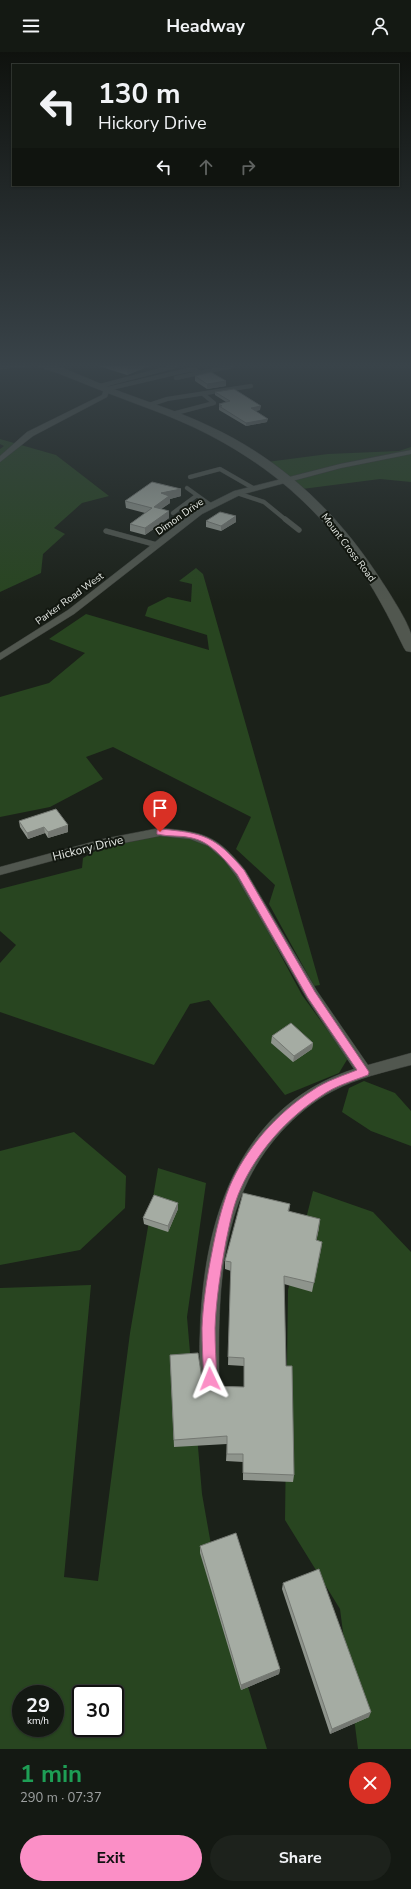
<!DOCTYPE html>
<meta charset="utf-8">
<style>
body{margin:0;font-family:"Nunito Sans",sans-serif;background:#1d221c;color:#f1f3f6;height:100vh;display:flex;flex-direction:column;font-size:15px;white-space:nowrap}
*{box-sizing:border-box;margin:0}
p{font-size:13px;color:#9da0a0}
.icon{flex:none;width:22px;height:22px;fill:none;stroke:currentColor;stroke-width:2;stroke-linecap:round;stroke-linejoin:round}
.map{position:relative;height:1697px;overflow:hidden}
.details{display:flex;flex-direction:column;background:#141913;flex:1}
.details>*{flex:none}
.banner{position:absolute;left:12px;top:12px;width:387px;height:122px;border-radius:0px;box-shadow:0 1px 3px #0004,0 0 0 1px #333833;background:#141913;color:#f1f3f6;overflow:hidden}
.speed{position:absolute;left:12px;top:1633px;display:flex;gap:8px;font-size:20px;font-weight:700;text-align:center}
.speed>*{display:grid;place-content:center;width:52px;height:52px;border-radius:50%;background:#141913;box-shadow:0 1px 3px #0004,0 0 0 1px #333833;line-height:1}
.speed small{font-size:10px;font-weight:400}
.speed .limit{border:2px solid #111;border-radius:6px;background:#fff;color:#111}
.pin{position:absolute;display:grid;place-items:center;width:34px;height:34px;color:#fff;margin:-41px -17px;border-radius:50% 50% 50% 0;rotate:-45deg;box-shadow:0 0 4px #0007}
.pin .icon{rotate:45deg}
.me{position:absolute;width:44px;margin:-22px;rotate:358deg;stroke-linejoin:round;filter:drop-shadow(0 0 3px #0008)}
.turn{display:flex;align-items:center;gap:14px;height:84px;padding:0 20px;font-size:18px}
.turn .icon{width:52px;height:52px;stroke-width:2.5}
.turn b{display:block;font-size:28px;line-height:34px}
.lanes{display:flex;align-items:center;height:38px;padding:0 20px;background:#0003;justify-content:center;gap:20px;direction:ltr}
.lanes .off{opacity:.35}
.round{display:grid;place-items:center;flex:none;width:42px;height:42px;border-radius:21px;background:#1d221c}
.head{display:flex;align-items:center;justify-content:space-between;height:68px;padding:0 20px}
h1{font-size:24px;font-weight:700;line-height:30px;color:#1e9e55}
.primary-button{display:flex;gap:8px;margin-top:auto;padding:8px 20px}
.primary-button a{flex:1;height:46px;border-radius:24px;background:#fb8fc6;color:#111;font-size:16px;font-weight:700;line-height:46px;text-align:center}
.primary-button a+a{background:#1d221c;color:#f1f3f6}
header{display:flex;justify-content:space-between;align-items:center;height:52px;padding:0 20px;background:#141913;font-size:18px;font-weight:700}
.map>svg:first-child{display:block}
.green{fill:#284520;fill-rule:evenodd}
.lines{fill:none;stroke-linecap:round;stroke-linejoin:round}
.service-far1-casing{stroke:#373b36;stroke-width:4.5}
.service-casing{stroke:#373b36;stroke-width:5.5}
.minor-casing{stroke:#373b36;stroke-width:1}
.secondary-casing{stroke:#373b36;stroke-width:1}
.service-far1{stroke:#51574f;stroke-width:4}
.service{stroke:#51574f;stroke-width:5}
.minor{fill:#51574f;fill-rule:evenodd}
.secondary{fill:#51574f;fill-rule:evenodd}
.wall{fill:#8e948c}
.shaded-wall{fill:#747872}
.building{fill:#a5aca3;stroke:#747872}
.route{fill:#fb8fc6;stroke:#a35d81}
.labels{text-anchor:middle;stroke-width:4;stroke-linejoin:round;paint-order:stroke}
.far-street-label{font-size:10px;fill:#e6eae5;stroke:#121710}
.street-label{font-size:12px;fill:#e6eae5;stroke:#121710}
</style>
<header><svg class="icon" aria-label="menu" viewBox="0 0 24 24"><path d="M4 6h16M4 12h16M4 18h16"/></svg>Headway<svg class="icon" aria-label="person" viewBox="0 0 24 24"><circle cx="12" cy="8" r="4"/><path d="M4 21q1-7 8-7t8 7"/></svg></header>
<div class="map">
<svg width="411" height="1697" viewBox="0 0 411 1697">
<rect width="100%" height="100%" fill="#1b2119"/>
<path class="green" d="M 0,387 L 56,403 L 109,444 L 82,451 L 54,476 L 65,482 L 43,502 L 41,521 L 0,540 L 0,397 L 4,394 L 0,392 Z
M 411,395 L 411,430 L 380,427 L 302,437 L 267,410 L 328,402 L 399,399 Z
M 196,516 L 203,522 L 320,933 L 314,934 L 269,852 L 275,833 L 236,797 L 251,765 L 113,695 L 86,705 L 103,727 L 50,755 L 0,765 L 0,645 L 49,631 L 85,601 L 49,587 L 86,562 L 209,598 L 207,583 L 145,564 L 148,555 L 168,545 L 191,550 L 192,532 L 179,529 Z
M 156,783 L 195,787 L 215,796 L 235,818 L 302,943 L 348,1006 L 339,1021 L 285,1043 L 209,948 L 190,952 L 154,1013 L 0,960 L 0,911 L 16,893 L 0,879 L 0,837 L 82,816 L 83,806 L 101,796 Z
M 364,1029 L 395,1041 L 411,1059 L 411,1094 L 371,1079 L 342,1060 L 349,1036 Z
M 74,1080 L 126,1124 L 125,1156 L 80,1198 L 0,1213 L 0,1099 Z
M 158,1116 L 206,1131 L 187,1265 L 202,1442 L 220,1543 L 267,1697 L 0,1697 L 0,1236 L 91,1233 L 64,1525 L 98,1529 L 130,1281 ZM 21,1642 L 55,1642 L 55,1676 L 21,1676 ZM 81,1642 L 115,1642 L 115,1676 L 81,1676 Z
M 313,1139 L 373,1160 L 411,1200 L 411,1697 L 358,1697 L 340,1557 L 285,1468 L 288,1238 Z"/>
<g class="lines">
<defs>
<path id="service-far1" d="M 176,326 L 233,314
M 100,334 L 176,314
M 107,337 L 188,318 L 195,318 L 201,321
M 149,353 L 167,347 L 251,334
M 172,362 L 214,351 L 203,342
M 190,425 L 220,417 L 253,436
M 187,436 L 212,454
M 237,441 L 264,450 L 286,468
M 173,461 L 196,444"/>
<path id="service" d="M 285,467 L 299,478
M 106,479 L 157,493"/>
<path id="minor" d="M 38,312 L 35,314 L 0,317 L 0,313 Z
M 107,335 L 110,337 L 107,345 L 33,384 L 0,410 L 0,404 L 27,380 L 102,343 L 104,337 Z
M 411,398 L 411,402 L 341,416 L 240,443 L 202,462 L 74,562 L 0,608 L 0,601 L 68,558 L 196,458 L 234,439 L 340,412 Z
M 160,776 C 204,780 217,783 245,818 L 317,939 L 368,1013 L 411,1001 L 411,1013 C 385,1020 357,1026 333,1039 C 313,1049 296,1064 281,1080 C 219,1148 218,1240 219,1327 L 217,1334 L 210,1336 L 203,1334 L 201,1327 C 200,1312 199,1297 200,1281 C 203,1170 237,1055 354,1017 L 307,947 L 236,824 L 224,808 L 208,794 L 190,787 L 160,784 L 103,795 L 0,823 L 0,815 L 103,787 Z"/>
<path id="secondary" d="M 35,312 L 52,312 C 72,319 91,328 111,336 C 144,349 178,359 209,374 C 279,406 335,458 377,522 C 385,534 408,569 411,582 C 411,588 411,595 411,600 L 406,599 L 404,596 C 389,565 373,534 353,507 C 301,434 234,388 150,357 C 120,346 90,334 60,322 C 53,319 41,317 35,312 Z"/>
</defs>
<use href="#service-far1" class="service-far1-casing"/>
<use href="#service" class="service-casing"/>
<use href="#minor" class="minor-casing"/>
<use href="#secondary" class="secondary-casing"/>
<use href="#service-far1" class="service-far1"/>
<use href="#service" class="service"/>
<use href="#minor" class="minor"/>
<use href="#secondary" class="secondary"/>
</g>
<path class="wall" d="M 92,312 L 154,312 L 127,323 Z
M 195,324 L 226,334 L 207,337 L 195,329 Z
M 215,340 L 260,358 L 255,359 L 267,370 L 246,374 L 219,358 L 219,352 L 226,350 L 215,343 Z
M 181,437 L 181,444 L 170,447 L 170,451 L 161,457 L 169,459 L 169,466 L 145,483 L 130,479 L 130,472 L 145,461 L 126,456 L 125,449 Z
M 206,469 L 236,470 L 221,479 L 206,475 Z
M 19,769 L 68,773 L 68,780 L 48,786 L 45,781 L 28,787 L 20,775 Z
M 272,984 L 313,991 L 312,997 L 293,1010 L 271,991 Z
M 290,1152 L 289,1160 L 319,1176 L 316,1188 L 322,1190 L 312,1240 L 284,1232 L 286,1314 L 294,1423 L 293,1430 L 243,1428 L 243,1410 L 226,1409 L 227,1392 L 174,1395 L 170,1303 L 202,1327 L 208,1334 L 244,1335 L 244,1314 L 228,1313 L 231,1219 L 225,1217 L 225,1209 Z
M 178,1157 L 168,1180 L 144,1172 L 143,1166 Z
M 200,1494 L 280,1617 L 279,1622 L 241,1638 L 200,1501 Z
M 283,1531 L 369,1665 L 330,1682 L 282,1537 Z"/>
<path class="shaded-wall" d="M 135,312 L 154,312 L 127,323 L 127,316 Z
M 226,329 L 226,334 L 207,337 L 207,332 Z
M 261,354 L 260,358 L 251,360 L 251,356 Z
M 268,367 L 267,370 L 246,374 L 246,371 Z
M 181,437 L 181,444 L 170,447 L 170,451 L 154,462 L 154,455 L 161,441 Z
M 169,459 L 169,466 L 145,483 L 145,476 Z
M 236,464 L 236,470 L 221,479 L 221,474 Z
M 68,773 L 68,780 L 48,786 L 48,780 Z
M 44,775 L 45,781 L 28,787 L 27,781 Z
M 313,991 L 312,997 L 293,1010 L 294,1004 Z
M 178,1151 L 178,1157 L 168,1180 L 168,1174 Z
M 320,1167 L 319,1176 L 315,1196 L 316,1188 Z
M 322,1190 L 321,1198 L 312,1240 L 314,1231 Z
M 280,1617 L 279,1622 L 241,1638 L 241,1633 Z
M 371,1660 L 369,1665 L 330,1682 L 332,1677 Z"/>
<path class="building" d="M 115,312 L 135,312 L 127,316 Z
M 211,320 L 226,329 L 207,332 L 195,324 Z
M 234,337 L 261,354 L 251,356 L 268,367 L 246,371 L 219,354 L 222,354 L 219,352 L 230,349 L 215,340 Z
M 152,430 L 181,437 L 161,441 L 169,444 L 154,455 L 169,459 L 145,476 L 130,472 L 152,456 L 125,449 Z
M 220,460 L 236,464 L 221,474 L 206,469 Z
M 56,757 L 68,773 L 48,780 L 44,775 L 27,781 L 19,769 Z
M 291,971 L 313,991 L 294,1004 L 272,984 Z
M 243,1141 L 290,1152 L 288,1159 L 320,1167 L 316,1188 L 322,1190 L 314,1231 L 284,1224 L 286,1314 L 292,1314 L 294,1423 L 243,1421 L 243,1402 L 227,1402 L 227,1384 L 174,1388 L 170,1303 L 198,1301 L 202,1327 L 208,1329 L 208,1334 L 244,1335 L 244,1306 L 228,1305 L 231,1210 L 225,1209 Z
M 154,1143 L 178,1151 L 168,1174 L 143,1166 Z
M 236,1481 L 280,1617 L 241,1633 L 200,1494 Z
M 319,1517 L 371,1660 L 332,1677 L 283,1531 Z"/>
<linearGradient id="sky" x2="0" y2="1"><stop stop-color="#0f120e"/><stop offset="0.57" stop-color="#394349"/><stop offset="1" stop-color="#394349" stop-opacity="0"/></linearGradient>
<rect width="411" height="550" fill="url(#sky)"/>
<path class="route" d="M 160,777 C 204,781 215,784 244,818 L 315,940 L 369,1020 L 368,1023 C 352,1029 335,1034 321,1044 C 287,1066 257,1100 241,1136 C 233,1153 230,1171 226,1189 C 221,1217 216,1247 215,1276 C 215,1293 216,1310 217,1327 L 215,1332 L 210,1334 L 206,1332 L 204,1327 C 203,1310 202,1293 202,1276 C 203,1251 207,1225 212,1200 C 216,1179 221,1157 229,1136 C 245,1097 277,1061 313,1038 C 326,1029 342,1024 357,1018 L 308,946 L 237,822 C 225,808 211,790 192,786 C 181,783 169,785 157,782 L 157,778 Z"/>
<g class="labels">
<g class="far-street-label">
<text transform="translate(179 464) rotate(-35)" y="4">Dimon Drive</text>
<text transform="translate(349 495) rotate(53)" y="4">Mount Cross Road</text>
<text transform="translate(69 546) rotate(-36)" y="4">Parker Road West</text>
</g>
<g class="street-label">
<text transform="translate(88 796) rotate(-14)" y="4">Hickory Drive</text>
</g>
</g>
</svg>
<div class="speed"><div>29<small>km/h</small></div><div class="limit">30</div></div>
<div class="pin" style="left:160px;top:780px;background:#d93025"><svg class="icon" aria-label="arrive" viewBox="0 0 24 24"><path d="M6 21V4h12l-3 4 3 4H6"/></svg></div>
<svg class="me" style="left:210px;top:1327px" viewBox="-20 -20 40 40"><path d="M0-17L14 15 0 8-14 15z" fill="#fb8fc6" stroke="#fff" stroke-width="4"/></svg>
<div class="banner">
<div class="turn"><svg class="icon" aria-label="left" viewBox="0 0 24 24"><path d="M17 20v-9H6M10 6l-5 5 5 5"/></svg><div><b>130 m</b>Hickory Drive</div></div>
<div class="lanes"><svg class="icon" aria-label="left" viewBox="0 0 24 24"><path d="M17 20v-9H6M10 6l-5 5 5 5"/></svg><svg class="icon off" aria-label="ahead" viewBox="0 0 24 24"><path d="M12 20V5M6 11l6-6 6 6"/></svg><svg class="icon off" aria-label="right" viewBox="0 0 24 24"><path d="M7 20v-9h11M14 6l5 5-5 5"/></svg></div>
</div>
</div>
<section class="details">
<div class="head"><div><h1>1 min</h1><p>290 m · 07:37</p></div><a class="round" style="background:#d93025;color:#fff"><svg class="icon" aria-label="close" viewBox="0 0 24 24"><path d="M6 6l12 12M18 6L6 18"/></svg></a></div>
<div class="primary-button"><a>Exit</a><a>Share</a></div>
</section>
